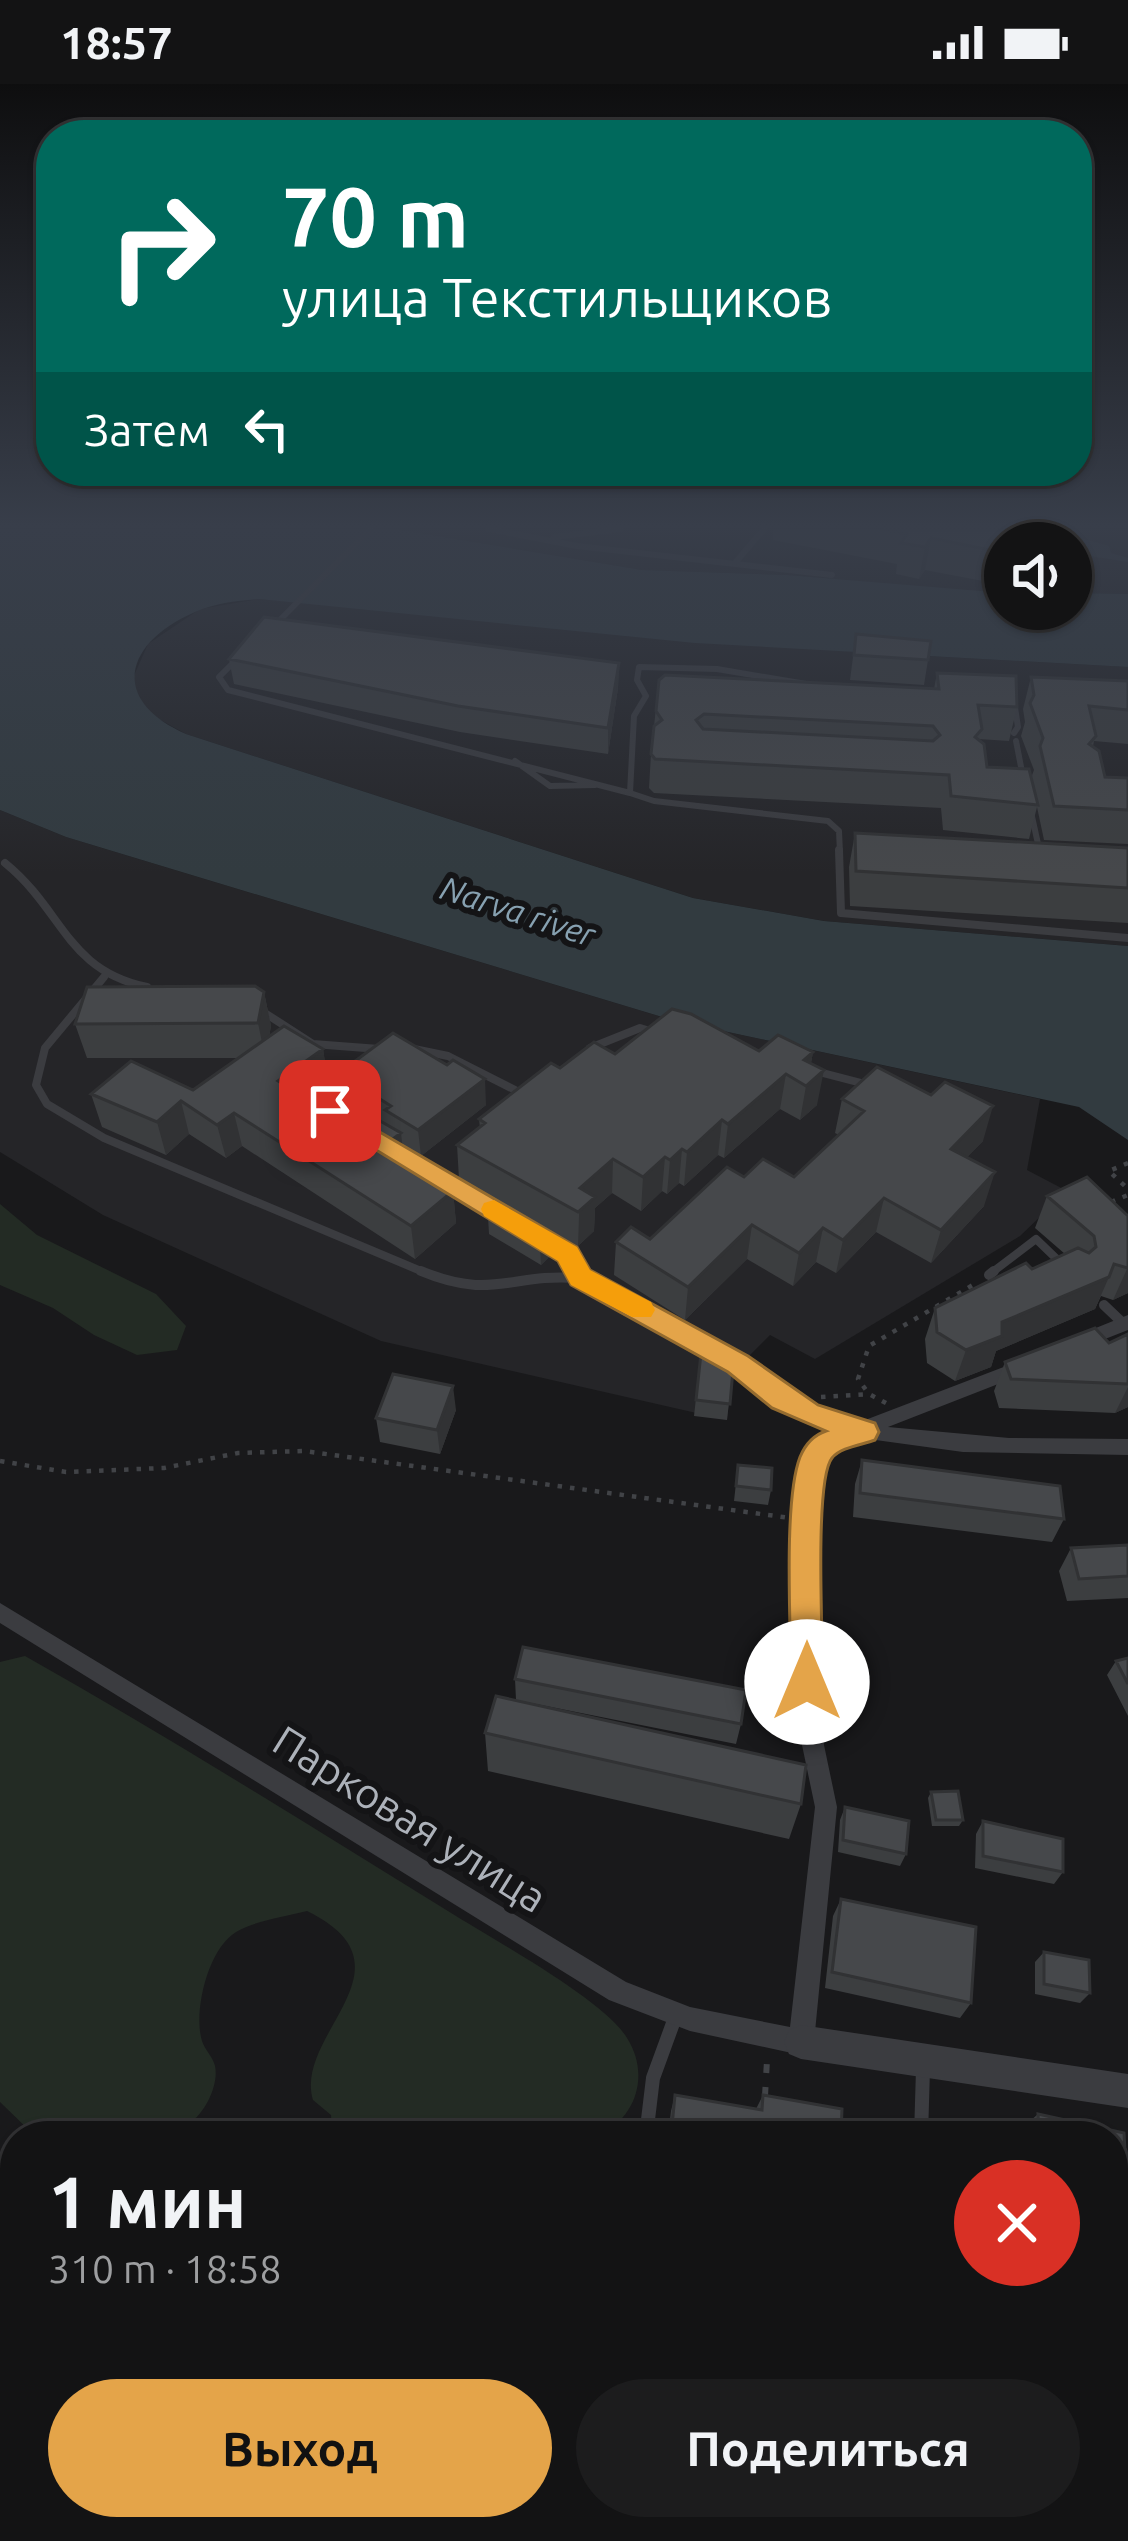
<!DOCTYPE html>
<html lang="ru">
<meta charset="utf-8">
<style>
body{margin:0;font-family:Ubuntu,sans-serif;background:#1c1c1d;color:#f1f3f6;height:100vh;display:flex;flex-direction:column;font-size:45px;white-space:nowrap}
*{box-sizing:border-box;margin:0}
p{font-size:39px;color:#9d9ea0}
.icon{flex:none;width:66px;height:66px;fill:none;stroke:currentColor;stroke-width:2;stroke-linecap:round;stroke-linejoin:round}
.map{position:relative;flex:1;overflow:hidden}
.side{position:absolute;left:0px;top:2037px;width:1128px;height:420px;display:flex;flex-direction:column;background:#131314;border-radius:48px 48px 0 0;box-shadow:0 3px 9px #0004,0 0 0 3px #323234}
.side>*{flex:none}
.banner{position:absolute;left:36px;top:36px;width:1056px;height:366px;border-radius:48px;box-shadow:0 3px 9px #0004,0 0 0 3px #323234;background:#00695c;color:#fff;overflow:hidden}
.tools{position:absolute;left:984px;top:438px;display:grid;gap:24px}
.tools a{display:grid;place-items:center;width:108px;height:108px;border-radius:50%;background:#131314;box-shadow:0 3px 9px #0004,0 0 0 3px #323234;font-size:60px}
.pin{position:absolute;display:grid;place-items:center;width:102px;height:102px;color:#fff;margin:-51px;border-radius:24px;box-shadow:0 6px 18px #0006}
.me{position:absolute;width:132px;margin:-66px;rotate:0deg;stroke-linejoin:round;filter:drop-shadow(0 0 9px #0008)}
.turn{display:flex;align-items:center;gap:42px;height:252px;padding:0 48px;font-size:54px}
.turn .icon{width:156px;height:156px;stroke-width:2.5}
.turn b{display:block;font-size:84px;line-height:102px}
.then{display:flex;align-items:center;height:114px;padding:0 48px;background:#0003;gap:24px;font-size:45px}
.round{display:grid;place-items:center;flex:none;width:126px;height:126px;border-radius:63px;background:#1c1c1d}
.summary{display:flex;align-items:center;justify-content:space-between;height:204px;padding:0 48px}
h1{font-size:72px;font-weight:700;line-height:90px}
.cta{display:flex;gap:24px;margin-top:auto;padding:24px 48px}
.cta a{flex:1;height:138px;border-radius:72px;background:#e4a449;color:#111;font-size:48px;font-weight:700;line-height:138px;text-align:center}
.cta a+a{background:#1c1c1d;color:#f1f3f6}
.status{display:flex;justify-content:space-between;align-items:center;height:84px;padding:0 60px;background:#131314;direction:ltr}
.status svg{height:33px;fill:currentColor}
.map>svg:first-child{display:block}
.built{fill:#252528}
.green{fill:#232b24}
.water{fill:#323b40}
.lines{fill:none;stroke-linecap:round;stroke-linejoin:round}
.path-far1{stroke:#414347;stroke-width:4.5;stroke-dasharray:4.5 8;stroke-linecap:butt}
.path{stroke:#414347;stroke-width:6;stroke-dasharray:9 14;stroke-linecap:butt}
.service-far3{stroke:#3b3c40;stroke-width:6}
.service-far2{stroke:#3b3c40;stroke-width:8}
.service-far1{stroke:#3b3c40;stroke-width:10}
.service{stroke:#3b3c40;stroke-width:14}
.minor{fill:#3b3c40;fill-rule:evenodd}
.tertiary{fill:#3b3c40;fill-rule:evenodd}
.wall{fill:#3c3e40}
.shaded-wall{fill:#313234}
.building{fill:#46484b;stroke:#313234;stroke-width:3;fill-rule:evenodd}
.route{fill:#e4a449;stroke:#946b2f;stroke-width:3}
.slow{fill:#f59e0b}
.labels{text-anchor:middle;stroke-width:12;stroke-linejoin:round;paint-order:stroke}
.far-water-label{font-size:33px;font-style:italic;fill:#87a1b1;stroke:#141416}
.near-street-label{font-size:42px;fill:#adb2ba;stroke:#141416}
</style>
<div class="status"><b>18:57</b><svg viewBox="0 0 49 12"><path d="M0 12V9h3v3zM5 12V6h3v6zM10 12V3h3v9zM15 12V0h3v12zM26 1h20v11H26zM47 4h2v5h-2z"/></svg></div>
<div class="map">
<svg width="1128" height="2457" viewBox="0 0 1128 2457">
<rect width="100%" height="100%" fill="#19191b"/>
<path class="built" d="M 395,445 L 1128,445 L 1128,510 L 1071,509 L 1071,459 L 1005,459 L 1005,509 L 988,509 L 787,491 L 642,486 Z
M 259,515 L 927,572 L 1128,583 L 1128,862 L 824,837 L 693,814 L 186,650 L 149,630 L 137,616 L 132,596 L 148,560 L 200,525 Z
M 0,726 L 66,753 L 672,936 L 1040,1015 L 1027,1086 L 1067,1107 L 1020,1152 L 815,1275 L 770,1251 L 732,1289 L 727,1336 L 381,1257 L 103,1131 L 0,1068 Z"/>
<path class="green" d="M 0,1120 L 37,1151 L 156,1210 L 186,1242 L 177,1266 L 137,1271 L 94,1251 L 53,1224 L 0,1201 Z
M 25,1572 C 171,1654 313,1744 456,1832 C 496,1857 605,1917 627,1954 C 650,1990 637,2034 598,2052 L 332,2052 L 331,2031 L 313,2016 C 293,1950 421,1883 307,1827 C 284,1833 257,1836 236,1848 C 208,1865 193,1927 202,1957 C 205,1966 213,1973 215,1982 C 219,2000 206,2028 190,2039 C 160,2058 72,2052 35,2052 L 0,2018 L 0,1578 Z"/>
<path class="water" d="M 0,445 L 395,445 L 642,486 L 787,491 L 1005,509 L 1005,525 L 1071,525 L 1071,509 L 1128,510 L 1128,583 L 695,559 L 259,515 C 237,517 215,519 195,528 C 125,558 108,616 186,650 L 693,814 L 824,837 L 1128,862 L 1128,1056 L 1079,1023 L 672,936 L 66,753 L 0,726 Z
M 987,445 C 1030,445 1068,449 1109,462 L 1111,469 L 1128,474 L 1128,478 L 1071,469 L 1071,459 L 992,454 Z
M 0,2359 L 15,2368 L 15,2442 L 127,2442 L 150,2457 L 0,2457 Z"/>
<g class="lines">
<path class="path-far1" d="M 1128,1079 L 1109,1087 L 1128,1105
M 1111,1118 L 1128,1111
M 821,1313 L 869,1310
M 886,1319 L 869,1310 L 858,1295 L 869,1262 L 978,1198
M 0,1377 L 66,1388 L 164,1384 L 238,1369 L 304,1367 L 790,1434"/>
<path class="path" d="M 765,2012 L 767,1976
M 0,2280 L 15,2290
M 241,2442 L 266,2457
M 546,2457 L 558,2442"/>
<path class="service-far3" d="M 489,445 L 577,462 L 832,491
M 554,453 L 621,445
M 735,479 L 764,445
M 1071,480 L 1071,494
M 999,501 L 1005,487
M 273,543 L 370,445
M 238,574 L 219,593 L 228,606 L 630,709
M 806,600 L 717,585 L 639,583 L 637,596 L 646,612 L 634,632 L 630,709 L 654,717 L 828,737 L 839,747 L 840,769
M 1014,617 L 1018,643 L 1014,649
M 1016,657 L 1023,693
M 515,677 L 550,702 L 595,701
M 1031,728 L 1040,769"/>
<path class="service-far2" d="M 839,766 L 841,829 L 1128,854
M 5,779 C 64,827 66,886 147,903
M 104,893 L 45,964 L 36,1001 L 47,1020 L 104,1054 L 428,1190
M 257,924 L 313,960 L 379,965
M 590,964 L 640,944 L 653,948
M 414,965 L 448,972 L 525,1011
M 815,987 L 869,1001
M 346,1000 L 336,1009 L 330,1027 L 370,1051
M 395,1066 L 504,1132
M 544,1156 L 568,1170 L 579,1190
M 990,1190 L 1036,1155 L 1063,1181"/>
<path class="service-far1" d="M 421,1187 C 492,1217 512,1189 577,1194 C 598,1196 707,1263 734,1278
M 577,1187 L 581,1194
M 989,1191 L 994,1187
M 1104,1221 L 1124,1240"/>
<path class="service" d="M 646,2052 L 653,1994 L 676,1931
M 921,2052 L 923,1985
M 613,2442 L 619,2457
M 909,2457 L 910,2442"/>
<path class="minor" d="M 1128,1231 L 1128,1246 L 1077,1266 L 1071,1264 L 1068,1259 L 1071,1254 Z
M 738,1273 L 813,1323 L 860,1338 L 1019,1277 L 1026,1279 L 1028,1284 L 1026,1289 L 888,1343 L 1009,1354 L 1128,1355 L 1128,1371 L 963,1368 L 861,1354 L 834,1365 L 822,1379 L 817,1436 L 818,1598 L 824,1661 L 837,1723 L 814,1958 L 810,1967 L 801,1971 L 690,1947 L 609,1916 L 0,1539 L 0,1519 L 626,1898 L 690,1923 L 790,1943 L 815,1723 L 802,1661 L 796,1598 L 797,1436 L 803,1376 L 820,1353 L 835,1348 C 794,1333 764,1312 731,1285 L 729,1280 L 731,1275 Z"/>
<path class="tertiary" d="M 801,1941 L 1128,1990 L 1128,2024 L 801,1975 L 789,1970 L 784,1958 L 789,1946 Z"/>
</g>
<path class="wall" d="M 773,445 L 1006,445 L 993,490 L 988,489 L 983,497 L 925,486 L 919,495 L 896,490 L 897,480 L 773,456 Z
M 856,550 L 928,576 L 924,601 L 850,596 Z
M 229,575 L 619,579 L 618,604 L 608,670 L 460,648 L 234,600 Z
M 937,589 L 1017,623 L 1009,657 L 979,655 L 987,683 L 1031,694 L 1034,686 L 1021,652 L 1025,638 L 1023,625 L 1031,593 L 1128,597 L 1128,660 L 1094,657 L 1093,662 L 1105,693 L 1128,694 L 1128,760 L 1044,756 L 1037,723 L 1029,755 L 943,746 L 941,724 L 654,709 L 649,704 L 651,670 L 659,596 L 934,605 Z
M 855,749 L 1128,764 L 1128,839 L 850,822 L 849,783 Z
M 264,908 L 271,942 L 269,953 L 323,965 L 328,998 L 306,1014 L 359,1047 L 374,1035 L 343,1015 L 339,989 L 486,1021 L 421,1072 L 402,1061 L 404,1077 L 453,1107 L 456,1139 L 415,1175 L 242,1062 L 226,1074 L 189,1050 L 166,1071 L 102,1043 L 91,1010 L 193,1006 L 239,974 L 87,974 L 75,940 Z
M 759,967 L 813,968 L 811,979 L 817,1021 L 800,1036 L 780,1025 L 724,1074 L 718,1071 L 684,1102 L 679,1099 L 667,1110 L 662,1107 L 641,1127 L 612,1109 L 595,1124 L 594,1147 L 578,1162 L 459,1095 L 457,1061 L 480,1044 L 479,1035 L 560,984 L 615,970 Z
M 931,1011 L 983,1057 L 967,1073 L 984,1122 L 931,1179 L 876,1148 L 836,1189 L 816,1178 L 793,1202 L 747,1175 L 685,1236 L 614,1191 L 616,1158 L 650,1155 L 744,1093 L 794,1093 L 839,1051 L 835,1049 L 842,1015 Z
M 1047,1112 L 1128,1132 L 1128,1209 L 1113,1216 L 1101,1212 L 1095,1225 L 996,1267 L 991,1283 L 955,1297 L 927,1279 L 925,1255 L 935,1224 L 1032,1185 L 1065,1170 L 1035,1144 Z
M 488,1133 L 552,1153 L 552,1170 L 541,1181 L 489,1150 Z
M 1128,1250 L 1128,1323 L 1115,1329 L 999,1324 L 994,1307 L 1005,1278 L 1109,1259 Z
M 701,1269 L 734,1275 L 727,1336 L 694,1332 Z
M 456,1326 L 440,1370 L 380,1358 L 376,1334 Z
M 862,1376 L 1064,1435 L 1052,1458 L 853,1433 L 855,1400 Z
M 738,1381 L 771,1406 L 768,1421 L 734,1417 Z
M 1128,1461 L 1128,1514 L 1067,1517 L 1059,1487 L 1071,1464 Z
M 1128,1574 L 1128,1632 L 1107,1591 L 1116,1577 Z
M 515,1595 L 741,1640 L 736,1660 L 516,1616 Z
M 485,1649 L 801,1720 L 789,1755 L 488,1687 Z
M 931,1708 L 963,1736 L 959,1742 L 932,1742 L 928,1714 Z
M 845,1723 L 906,1770 L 900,1782 L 838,1768 L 840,1736 Z
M 983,1737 L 1063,1788 L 1054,1800 L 975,1784 L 976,1750 Z
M 841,1815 L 971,1919 L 960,1934 L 825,1904 L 833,1832 Z
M 1044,1868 L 1090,1909 L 1080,1919 L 1035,1910 L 1035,1878 Z
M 675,2011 L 756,2025 L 763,2011 L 841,2052 L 668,2052 L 671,2027 Z
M 1038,2030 L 1124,2049 L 1128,2121 L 1128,2445 L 1107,2442 L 1113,2442 L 1113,2052 L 1020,2052 L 1020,2046 Z"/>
<path class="shaded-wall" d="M 1005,445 L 1001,468 L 993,490 L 1000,458 Z
M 931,454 L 925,486 L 919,495 L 925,463 Z
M 995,457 L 988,489 L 983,497 L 990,466 Z
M 619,579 L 618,604 L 608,670 L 608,644 Z
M 264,908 L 271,942 L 265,973 L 258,939 Z
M 323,965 L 328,998 L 285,1030 L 278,997 Z
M 813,968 L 807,1001 L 824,986 L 817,1021 L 800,1036 L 806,1002 L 804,976 Z
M 786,990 L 780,1025 L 724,1074 L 728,1040 Z
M 485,995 L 486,1021 L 421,1072 L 418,1046 Z
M 181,1017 L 189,1050 L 166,1071 L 157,1038 Z
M 993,1022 L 983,1057 L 942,1099 L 951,1065 Z
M 234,1029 L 242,1062 L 226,1074 L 217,1041 Z
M 722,1036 L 718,1071 L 684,1102 L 687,1068 Z
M 401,1049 L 405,1082 L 382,1063 Z
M 682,1065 L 679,1099 L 667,1110 L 670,1076 Z
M 665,1073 L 662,1107 L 641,1127 L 643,1093 Z
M 613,1075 L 612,1109 L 595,1124 L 594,1147 L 578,1162 L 580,1104 Z
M 995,1088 L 984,1122 L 931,1179 L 941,1146 Z
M 453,1107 L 456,1139 L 415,1175 L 411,1142 Z
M 884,1114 L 876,1148 L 836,1189 L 843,1156 Z
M 752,1141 L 747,1175 L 685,1236 L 688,1203 Z
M 823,1144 L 816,1178 L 793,1202 L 799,1169 Z
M 552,1153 L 552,1170 L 541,1181 L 540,1164 Z
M 1128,1184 L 1128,1209 L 1113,1216 L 1127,1185 Z
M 1109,1193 L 1095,1225 L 996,1267 L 991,1283 L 955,1297 L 966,1266 L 1002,1238 Z
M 453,1302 L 456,1326 L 440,1370 L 437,1346 Z
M 1128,1303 L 1128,1323 L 1115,1329 Z"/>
<path class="building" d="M 881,445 L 1005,445 L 1000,458 L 995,457 L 990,466 L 931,454 L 925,463 L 901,459 L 907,450 Z
M 264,533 L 619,579 L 608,644 L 458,622 L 229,575 Z
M 856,550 L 931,557 L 928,576 L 854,571 Z
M 937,589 L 1016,592 L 1017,623 L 978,621 L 982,645 L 975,653 L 984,660 L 987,683 L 1029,685 L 1038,721 L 951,712 L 949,691 L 655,675 L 651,670 L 654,642 L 662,636 L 656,627 L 659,596 L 665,591 L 939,605 ZM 704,630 L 933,642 L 940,651 L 933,657 L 703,645 L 696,636 Z
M 1031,593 L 1128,597 L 1128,626 L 1089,622 L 1096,652 L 1089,660 L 1099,667 L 1105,693 L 1128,694 L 1128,726 L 1054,722 L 1040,662 L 1043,654 L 1030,619 L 1034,611 Z
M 855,749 L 1128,764 L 1128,804 L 856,787 Z
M 255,902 L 264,908 L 258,939 L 75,940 L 87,903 Z
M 672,925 L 691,930 L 759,967 L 778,951 L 813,968 L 804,976 L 824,986 L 806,1002 L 786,990 L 728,1040 L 722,1036 L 687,1068 L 682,1065 L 670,1076 L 665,1073 L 643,1093 L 613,1075 L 580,1104 L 595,1113 L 578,1128 L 457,1061 L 485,1039 L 479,1035 L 551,979 L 560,984 L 594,958 L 615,970 Z
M 284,942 L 323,965 L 278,997 L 359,1047 L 375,1034 L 401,1049 L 382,1063 L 453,1107 L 411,1142 L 234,1029 L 217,1041 L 181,1017 L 157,1038 L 91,1010 L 131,977 L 193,1006 Z
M 393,949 L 447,981 L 453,976 L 485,995 L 418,1046 L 385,1026 L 391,1022 L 339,989 Z
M 877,983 L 931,1011 L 945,998 L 993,1022 L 951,1065 L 995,1088 L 941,1146 L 884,1114 L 843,1156 L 823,1144 L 799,1169 L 752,1141 L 688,1203 L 616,1158 L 631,1143 L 650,1155 L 727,1083 L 744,1093 L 763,1075 L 794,1093 L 864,1027 L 842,1015 Z
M 1087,1093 L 1128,1132 L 1128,1184 L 1114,1180 L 1109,1193 L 1002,1238 L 1002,1252 L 966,1266 L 937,1248 L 935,1224 L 1026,1179 L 1032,1185 L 1078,1164 L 1089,1169 L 1096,1163 L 1094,1152 L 1047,1112 Z
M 500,1122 L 552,1153 L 540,1164 L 488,1133 Z
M 1095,1244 L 1109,1259 L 1128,1250 L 1128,1300 L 1011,1295 L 1005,1278 Z
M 701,1269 L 734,1275 L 730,1320 L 696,1316 Z
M 393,1290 L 453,1302 L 437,1346 L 376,1334 Z
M 862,1376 L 1060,1402 L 1064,1435 L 860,1409 Z
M 738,1381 L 772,1384 L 771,1406 L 736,1402 Z
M 1128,1461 L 1128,1492 L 1079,1495 L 1071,1464 Z
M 523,1563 L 746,1606 L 741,1640 L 515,1595 Z
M 1128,1574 L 1128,1600 L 1116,1577 Z
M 496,1612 L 806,1681 L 801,1720 L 485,1649 Z
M 958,1707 L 963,1736 L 936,1736 L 931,1708 Z
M 845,1723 L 909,1737 L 906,1770 L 843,1756 Z
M 983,1737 L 1063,1755 L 1063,1788 L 983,1772 Z
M 841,1815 L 976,1843 L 971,1919 L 832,1888 Z
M 1044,1868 L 1089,1876 L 1090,1909 L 1044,1900 Z
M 675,2011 L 762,2026 L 763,2011 L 842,2025 L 841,2052 L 671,2052 Z
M 1038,2030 L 1124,2049 L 1128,2121 L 1128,2441 L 1113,2438 L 1113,2052 L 1039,2052 Z"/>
<linearGradient id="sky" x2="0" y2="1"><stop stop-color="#0e0e0f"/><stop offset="0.56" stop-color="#383e4a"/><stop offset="1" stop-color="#383e4a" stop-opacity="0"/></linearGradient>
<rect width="1128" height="789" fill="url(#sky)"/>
<path class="route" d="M 330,1019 L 577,1163 L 590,1186 L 748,1272 L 818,1321 L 875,1339 L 879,1348 L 875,1356 C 862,1361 841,1363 832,1374 C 814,1396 823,1561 823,1598 L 819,1609 L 807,1614 L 795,1609 L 791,1598 C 791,1546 783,1417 800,1373 C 805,1361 814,1351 826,1347 L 772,1324 L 728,1288 L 571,1201 L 558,1177 L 322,1033 L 322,1021 Z"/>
<path class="slow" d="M 494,1116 L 577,1163 L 590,1186 L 651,1218 L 655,1226 L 651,1233 L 632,1233 L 571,1201 L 558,1177 L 484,1132 L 481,1125 L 484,1119 Z"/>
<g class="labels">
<g class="far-water-label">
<text transform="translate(518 827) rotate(18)" y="12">Narva river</text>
</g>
<g class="near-street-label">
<text transform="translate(410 1735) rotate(32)" y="15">Парковая улица</text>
</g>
</g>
</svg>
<div class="tools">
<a><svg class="icon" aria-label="sound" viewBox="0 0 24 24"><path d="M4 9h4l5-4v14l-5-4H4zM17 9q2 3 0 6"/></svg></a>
</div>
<div class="pin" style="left:330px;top:1027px;background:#d93025"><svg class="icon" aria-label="arrive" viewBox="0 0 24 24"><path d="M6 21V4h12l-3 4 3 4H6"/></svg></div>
<svg class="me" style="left:807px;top:1598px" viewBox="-20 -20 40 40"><circle r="19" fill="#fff"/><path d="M0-13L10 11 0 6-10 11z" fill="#e4a449"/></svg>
<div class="banner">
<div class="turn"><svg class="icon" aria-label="right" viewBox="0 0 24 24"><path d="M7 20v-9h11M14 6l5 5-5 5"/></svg><div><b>70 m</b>улица Текстильщиков</div></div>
<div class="then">Затем<svg class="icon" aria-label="left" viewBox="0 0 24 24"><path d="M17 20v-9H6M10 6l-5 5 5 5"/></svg></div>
</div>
<section class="side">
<div class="summary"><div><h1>1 мин</h1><p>310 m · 18:58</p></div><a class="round" style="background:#d93025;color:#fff"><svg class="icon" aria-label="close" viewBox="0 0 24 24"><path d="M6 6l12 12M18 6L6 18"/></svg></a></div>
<div class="cta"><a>Выход</a><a>Поделиться</a></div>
</section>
</div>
